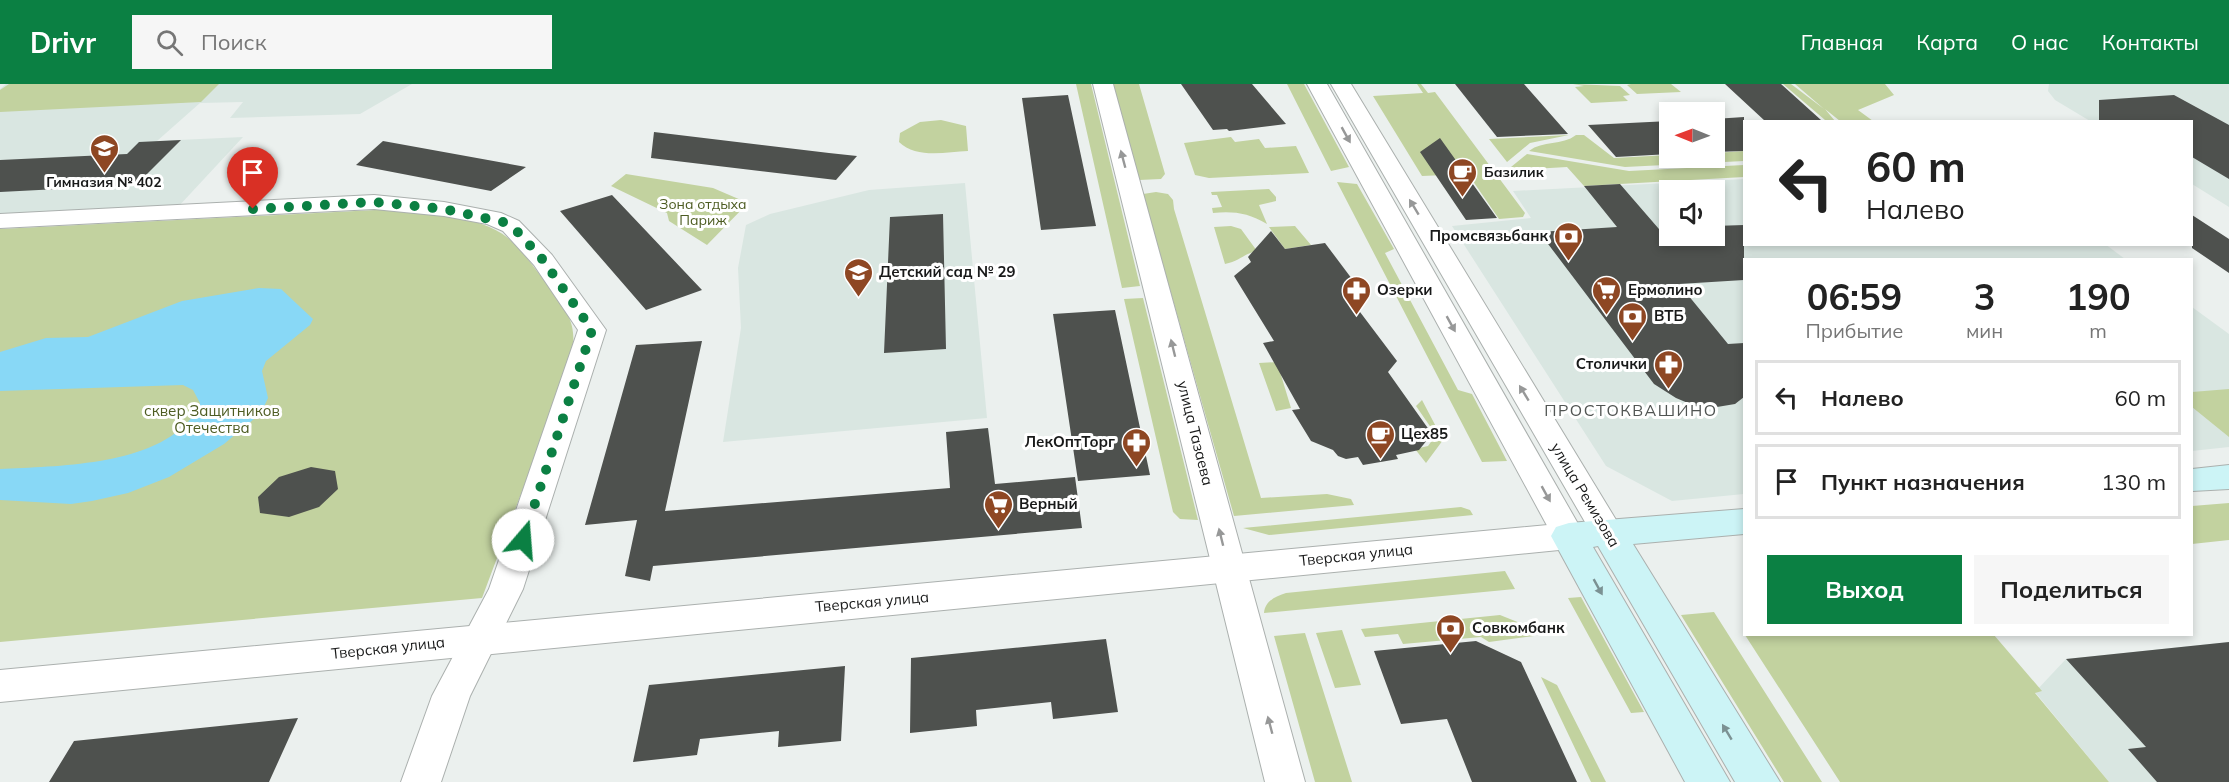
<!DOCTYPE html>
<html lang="ru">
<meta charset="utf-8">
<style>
body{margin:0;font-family:Mulish,sans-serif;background:#f6f6f6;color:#222;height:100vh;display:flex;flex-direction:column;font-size:22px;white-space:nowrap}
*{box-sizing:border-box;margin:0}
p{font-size:20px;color:#767676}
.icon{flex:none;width:33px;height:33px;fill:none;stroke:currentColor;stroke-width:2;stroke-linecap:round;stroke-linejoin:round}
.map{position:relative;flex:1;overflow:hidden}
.panel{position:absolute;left:1743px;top:174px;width:450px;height:378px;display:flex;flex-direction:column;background:#fff;border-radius:0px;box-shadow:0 3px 9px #0003}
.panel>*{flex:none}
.banner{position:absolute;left:1743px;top:36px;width:450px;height:126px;border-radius:0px;box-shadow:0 3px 9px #0003;background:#fff;color:#222;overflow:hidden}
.needle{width:39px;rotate:271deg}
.buttons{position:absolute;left:1659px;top:18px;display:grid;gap:12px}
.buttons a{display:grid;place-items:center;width:66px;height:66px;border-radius:0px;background:#fff;box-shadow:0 3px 9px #0003;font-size:30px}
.pin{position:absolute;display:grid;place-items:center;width:51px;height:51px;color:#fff;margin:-62px -26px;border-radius:50% 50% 50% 0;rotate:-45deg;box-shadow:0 0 6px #0007}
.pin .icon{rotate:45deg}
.me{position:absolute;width:66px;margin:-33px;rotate:18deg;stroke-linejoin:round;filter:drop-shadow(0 0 4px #0008)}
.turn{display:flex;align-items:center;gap:21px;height:126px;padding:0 24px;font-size:27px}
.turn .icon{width:78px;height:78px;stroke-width:2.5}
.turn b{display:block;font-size:42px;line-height:51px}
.eta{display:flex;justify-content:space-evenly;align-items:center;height:102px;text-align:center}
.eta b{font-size:36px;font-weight:700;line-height:42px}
.primary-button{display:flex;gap:12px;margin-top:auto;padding:12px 24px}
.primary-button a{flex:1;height:69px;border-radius:0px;background:#0b8043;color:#fff;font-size:24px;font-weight:700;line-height:69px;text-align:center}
.primary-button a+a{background:#f6f6f6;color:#222}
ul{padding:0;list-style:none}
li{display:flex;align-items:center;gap:18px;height:75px;margin:0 12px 9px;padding:0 12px;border:3px solid #e0e0e0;border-radius:0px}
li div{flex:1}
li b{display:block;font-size:22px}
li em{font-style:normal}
header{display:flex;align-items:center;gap:36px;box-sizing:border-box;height:84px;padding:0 30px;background:#0b8043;color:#fff}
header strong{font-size:28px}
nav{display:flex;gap:33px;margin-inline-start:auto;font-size:21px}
.search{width:420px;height:54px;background:#f6f6f6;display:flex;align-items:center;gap:15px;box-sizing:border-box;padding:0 21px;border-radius:0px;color:#767676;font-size:22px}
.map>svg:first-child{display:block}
.built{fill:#d9e6e1;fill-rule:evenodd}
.green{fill:#c2d29f}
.water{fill:#88d8f6}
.building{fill:#4e514e}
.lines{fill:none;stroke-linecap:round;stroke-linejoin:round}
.minor-casing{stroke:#abb0ae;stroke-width:2}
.tertiary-casing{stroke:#abb0ae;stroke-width:2}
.secondary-casing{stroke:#abb0ae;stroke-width:2}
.minor{fill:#fff;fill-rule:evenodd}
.tertiary{fill:#fff;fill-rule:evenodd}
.secondary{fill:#ccf4f6;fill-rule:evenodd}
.oneway{fill:#979898}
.oneway2{fill:#7b9193}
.route{stroke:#0b8043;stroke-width:10;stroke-dasharray:0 18}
.labels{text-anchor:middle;stroke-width:6;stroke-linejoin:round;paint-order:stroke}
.far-poi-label{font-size:14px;font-weight:bold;fill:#181919;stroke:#fff;text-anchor:start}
.far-park-label{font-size:14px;fill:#4d5c22;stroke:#fff}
.poi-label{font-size:15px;font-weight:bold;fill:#181919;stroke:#fff;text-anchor:start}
.park-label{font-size:15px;fill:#4d5c22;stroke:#fff}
.street-label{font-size:15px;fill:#181919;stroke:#fff}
.neighbourhood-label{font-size:16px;letter-spacing:1.5px;fill:#515553;stroke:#fff}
</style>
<header>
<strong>Drivr</strong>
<div class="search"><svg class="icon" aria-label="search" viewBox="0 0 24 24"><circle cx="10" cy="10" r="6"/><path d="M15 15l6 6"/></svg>Поиск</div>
<nav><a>Главная</a><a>Карта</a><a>О нас</a><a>Контакты</a></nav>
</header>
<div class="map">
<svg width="2229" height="698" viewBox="0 0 2229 698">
<rect width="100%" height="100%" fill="#ebf0ee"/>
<path class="built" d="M 6,0 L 412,0 L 360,30 L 230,34 L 243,18 L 200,19 L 157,57 L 243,53 L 178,123 L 0,132 L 0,5 Z
M 2049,0 L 2229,0 L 2229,123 L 2192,100 L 2192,38 L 2090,37 L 2055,16 L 2048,7 Z
M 1744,95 L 1744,160 L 2105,160 L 2125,175 L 1744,176 L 1744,410 L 1672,417 L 1606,382 L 1452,142 L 1531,134 L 1513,107 ZM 1670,106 L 1714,106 L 1714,152 L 1670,152 Z
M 965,99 L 987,334 L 723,358 L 741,244 L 738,184 L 746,141 L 770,130 L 869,106 Z
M 2192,223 L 2229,250 L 2229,363 L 2192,367 Z
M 2229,558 L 2229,698 L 2109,698 L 2035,608 L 2066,575 Z"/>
<path class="green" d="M 9,0 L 219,0 L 201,18 L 0,28 L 0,6 Z
M 1076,0 L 1091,0 L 1140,202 L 1122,204 Z
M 1113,0 L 1139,0 L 1165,90 L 1161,95 L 1139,96 Z
M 1287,0 L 1304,0 L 1349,83 L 1331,87 Z
M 1417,0 L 1421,0 L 1428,9 L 1435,8 L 1525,129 L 1523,133 L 1499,135 L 1468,90 L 1422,92 L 1373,12 L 1423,9 Z
M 1573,0 L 1620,2 L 1630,11 L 1623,12 L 1628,17 L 1591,19 L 1575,3 L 1584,2 Z
M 1631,0 L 1671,0 L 1681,8 L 1637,10 L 1627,1 Z
M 1783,0 L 1791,0 L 1824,25 L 1795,0 L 1885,0 L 1894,11 L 1858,26 L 1873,37 L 1840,37 L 1825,25 L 1835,37 L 1821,37 L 1825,36 Z
M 941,36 L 966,42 L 968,67 C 946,68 916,75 899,58 L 900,49 L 920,38 Z
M 1569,51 L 1530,59 L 1507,78 L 1489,55 Z
M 1576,51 L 1584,51 L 1614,74 L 1669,71 L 1670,74 L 1714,74 L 1715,69 L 1744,67 L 1744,77 L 1625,83 L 1529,67 C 1543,56 1562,62 1576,51 Z
M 1231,53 L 1235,58 L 1259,55 L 1265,64 L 1296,62 L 1309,89 L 1209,94 L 1195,91 L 1184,59 Z
M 1527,70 L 1629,87 L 1744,81 L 1744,93 L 1584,102 L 1567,83 L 1514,86 L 1511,83 Z
M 626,90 L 713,104 L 748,119 L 707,161 L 669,137 L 667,129 L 611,102 Z
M 1337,98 L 1357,100 L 1394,165 L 1385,169 L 1458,306 L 1472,310 L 1507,377 L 1482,378 Z
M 1269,105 L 1276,113 L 1276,117 L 1259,121 L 1267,140 C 1248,129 1234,127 1213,129 L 1212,124 L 1222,123 L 1217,111 L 1212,111 L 1211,108 Z
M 1156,108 L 1168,110 L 1173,116 L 1174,125 L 1261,414 L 1327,410 L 1351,415 L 1354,421 L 1234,432 L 1143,110 Z
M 375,126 C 410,126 480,130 508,154 C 523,167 537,187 549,203 C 569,231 577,238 572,274 L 482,514 L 0,558 L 0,145 Z
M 1231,142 L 1241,145 L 1257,167 C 1243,170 1240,177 1225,180 L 1214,143 Z
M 1295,142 L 1311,161 L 1285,165 L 1269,143 Z
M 1143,214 L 1198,436 L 1180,435 L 1173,428 L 1124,215 Z
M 1277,278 L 1291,324 L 1276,327 L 1259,279 Z
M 2229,305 L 2229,353 L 2192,323 L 2192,308 Z
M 1422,316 L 1443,356 L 1426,379 L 1415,365 L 1428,362 L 1436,351 L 1416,322 Z
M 2229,419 L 2229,456 L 2192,460 L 2192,422 Z
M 1461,423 L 1470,426 L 1473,431 L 1269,451 L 1243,444 Z
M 1505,487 L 1515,505 L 1264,529 C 1265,517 1276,512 1286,509 Z
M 1581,513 L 1644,628 L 1631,629 L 1568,514 Z
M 1714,528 L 1822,698 L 1784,698 L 1681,531 Z
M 1500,531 L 1520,539 L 1534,552 L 1489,558 L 1481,553 L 1403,560 L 1398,550 L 1365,553 L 1361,545 Z
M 1342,546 L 1361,601 L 1335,604 L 1316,549 Z
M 1305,549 L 1352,698 L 1315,698 L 1274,552 Z
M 1745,551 L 1994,551 L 2042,607 L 2035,609 L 2109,698 L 1840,698 Z
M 1541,593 L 1557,601 L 1606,698 L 1591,698 Z"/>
<path class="water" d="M 259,204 L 281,205 L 313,235 L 310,241 L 266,277 L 262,287 L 268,314 L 261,329 L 224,360 L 169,393 L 128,409 L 92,417 L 71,420 L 0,416 L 0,385 C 57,382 147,382 188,338 C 193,332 200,327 200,319 L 193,306 L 183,301 L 0,307 L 0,268 L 46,254 L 88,253 L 182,217 Z"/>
<path class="building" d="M 1181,0 L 1252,0 L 1286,40 L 1229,47 L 1227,45 L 1213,46 Z
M 1455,0 L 1524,0 L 1568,50 L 1497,53 Z
M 1725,0 L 1781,0 L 1821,36 L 1765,37 Z
M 1068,11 L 1096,142 L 1041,146 L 1022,14 Z
M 2174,11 L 2229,41 L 2229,95 L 2192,73 L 2192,38 L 2099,38 L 2099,16 Z
M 1744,33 L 1744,67 L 1714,68 L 1714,35 Z
M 1670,37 L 1670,70 L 1616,73 L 1588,41 Z
M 654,48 L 829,69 L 857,72 L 836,96 L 651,74 Z
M 1440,54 L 1497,134 L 1466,136 L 1420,68 Z
M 181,56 L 136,101 L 0,108 L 0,76 L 127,70 L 139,58 Z
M 383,57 L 526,83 L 491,107 L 356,81 Z
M 1620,100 L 1665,152 L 1714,152 L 1714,142 L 1744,141 L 1744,196 L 1679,200 L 1728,260 L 1744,259 L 1744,313 L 1735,320 L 1717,323 L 1695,322 L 1676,314 L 1654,300 L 1539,148 L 1617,143 L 1584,102 Z
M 612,111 L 702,206 L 646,226 L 560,127 Z
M 943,130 L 946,265 L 884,269 L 890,133 Z
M 2192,131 L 2229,155 L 2229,189 L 2192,164 Z
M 1271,147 L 1285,165 L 1325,159 L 1367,215 L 1357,224 L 1397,277 L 1388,288 L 1432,350 L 1419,366 L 1396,371 L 1398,375 L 1363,381 L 1358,373 L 1346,375 L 1338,372 L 1333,366 L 1311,357 L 1292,326 L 1300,325 L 1263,259 L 1274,257 L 1234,192 L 1251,178 L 1248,173 Z
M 1115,226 L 1150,391 L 1078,397 L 1053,230 Z
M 702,257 L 665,427 L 950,404 L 946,348 L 988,344 L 995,400 L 1075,393 L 1082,444 L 653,482 L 650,497 L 625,492 L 637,436 L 585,441 L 636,261 Z
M 311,383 L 335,387 L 338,405 L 319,423 L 289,433 L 260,429 L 258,413 L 279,393 Z
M 1106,555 L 1118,628 L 1053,635 L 1051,618 L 976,626 L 977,642 L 910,649 L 911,574 Z
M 1476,557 L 1521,578 L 1577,698 L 1472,698 L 1447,635 L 1401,640 L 1374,567 Z
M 2229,558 L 2229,698 L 2157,698 L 2128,665 L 2146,663 L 2066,575 Z
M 845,582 L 841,657 L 778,663 L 779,647 L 700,655 L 697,671 L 633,678 L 649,601 Z
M 298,634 L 269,698 L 49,698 L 74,657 Z"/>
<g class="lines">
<defs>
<path id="minor" d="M 1093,0 L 1113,0 L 1305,698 L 1265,698 Z
M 1307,0 L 1327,0 L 1585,452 L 1581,460 L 1569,464 L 1557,460 Z
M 1331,0 L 1351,0 L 1624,449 L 1620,457 L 1608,461 L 1596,457 Z
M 374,111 L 444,118 L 501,129 L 519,137 L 552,171 L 606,246 L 523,505 L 470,612 L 441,698 L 401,698 L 432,612 L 489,505 L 578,246 L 534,181 L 503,147 L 487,140 L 444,132 L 374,125 L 0,144 L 0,130 Z"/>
<path id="tertiary" d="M 1569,439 L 1582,443 L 1587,452 L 1582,461 L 1569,465 L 0,618 L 0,586 Z"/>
<path id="secondary" d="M 2229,381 L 2229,405 L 2192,407 L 2192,385 Z
M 1744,425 L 1744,450 L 1633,460 L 1780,698 L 1735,698 L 1598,462 L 1593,463 L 1730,698 L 1685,698 L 1551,452 L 1556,443 L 1569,439 Z"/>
</defs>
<use href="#minor" class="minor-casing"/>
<use href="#tertiary" class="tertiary-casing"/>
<use href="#secondary" class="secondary-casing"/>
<use href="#minor" class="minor"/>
<use href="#tertiary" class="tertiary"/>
<use href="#secondary" class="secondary"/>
</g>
<defs><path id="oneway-solid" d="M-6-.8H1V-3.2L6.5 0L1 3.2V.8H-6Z" transform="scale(1.5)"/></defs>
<g class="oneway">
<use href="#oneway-solid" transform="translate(1346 51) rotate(61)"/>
<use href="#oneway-solid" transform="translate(1123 75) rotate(-105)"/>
<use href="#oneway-solid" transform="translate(1414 123) rotate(-121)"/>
<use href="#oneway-solid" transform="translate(1451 240) rotate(61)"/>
<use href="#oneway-solid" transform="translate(1173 264) rotate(-104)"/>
<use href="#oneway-solid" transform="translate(1524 309) rotate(-121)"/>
<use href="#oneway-solid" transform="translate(1546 410) rotate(61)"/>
<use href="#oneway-solid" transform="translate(1221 453) rotate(-104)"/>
<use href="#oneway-solid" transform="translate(1270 641) rotate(-105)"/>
</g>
<g class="oneway2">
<use href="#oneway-solid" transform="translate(1598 503) rotate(61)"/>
<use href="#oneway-solid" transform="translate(1727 648) rotate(-121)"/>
</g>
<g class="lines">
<path class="route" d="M 253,125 L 374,118 L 444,125 L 503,138 L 519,149 L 543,176 L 592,246 L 523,456"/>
</g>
<defs>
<symbol id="school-pin" viewBox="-11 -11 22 30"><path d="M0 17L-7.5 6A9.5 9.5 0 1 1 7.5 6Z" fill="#8e4723" stroke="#fff"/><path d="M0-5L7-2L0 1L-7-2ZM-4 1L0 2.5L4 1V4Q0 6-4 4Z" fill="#fff"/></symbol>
<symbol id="cafe-pin" viewBox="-11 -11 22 30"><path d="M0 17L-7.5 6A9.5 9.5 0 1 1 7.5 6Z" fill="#8e4723" stroke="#fff"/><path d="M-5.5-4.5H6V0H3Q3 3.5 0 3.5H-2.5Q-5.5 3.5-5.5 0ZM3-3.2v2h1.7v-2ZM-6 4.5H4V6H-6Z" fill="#fff"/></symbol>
<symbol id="bank-pin" viewBox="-11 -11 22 30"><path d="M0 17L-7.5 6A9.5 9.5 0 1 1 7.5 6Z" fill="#8e4723" stroke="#fff"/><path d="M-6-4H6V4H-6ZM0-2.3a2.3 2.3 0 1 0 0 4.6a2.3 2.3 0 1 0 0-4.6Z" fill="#fff"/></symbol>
<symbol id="pharmacy-pin" viewBox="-11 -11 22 30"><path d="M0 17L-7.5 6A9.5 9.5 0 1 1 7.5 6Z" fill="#8e4723" stroke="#fff"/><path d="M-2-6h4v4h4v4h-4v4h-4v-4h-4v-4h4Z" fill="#fff"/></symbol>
<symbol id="supermarket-pin" viewBox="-11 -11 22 30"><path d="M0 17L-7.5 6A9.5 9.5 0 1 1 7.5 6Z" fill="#8e4723" stroke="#fff"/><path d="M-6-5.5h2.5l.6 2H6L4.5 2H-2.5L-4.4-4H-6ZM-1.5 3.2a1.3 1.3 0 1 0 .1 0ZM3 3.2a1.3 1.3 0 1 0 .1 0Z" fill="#fff"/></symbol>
</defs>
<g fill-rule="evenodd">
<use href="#school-pin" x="88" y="48" width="33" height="45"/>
<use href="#cafe-pin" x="1446" y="72" width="33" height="45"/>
<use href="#bank-pin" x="1552" y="136" width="33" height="45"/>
<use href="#school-pin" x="842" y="172" width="33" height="45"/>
<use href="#pharmacy-pin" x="1340" y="190" width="33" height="45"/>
<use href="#supermarket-pin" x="1590" y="190" width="33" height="45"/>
<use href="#bank-pin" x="1616" y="216" width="33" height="45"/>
<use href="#pharmacy-pin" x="1652" y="264" width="33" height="45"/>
<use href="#cafe-pin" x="1364" y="334" width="33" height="45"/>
<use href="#pharmacy-pin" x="1120" y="342" width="33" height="45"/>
<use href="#supermarket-pin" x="982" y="404" width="33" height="45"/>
<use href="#bank-pin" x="1434" y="528" width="33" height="45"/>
</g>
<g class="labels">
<g class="far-poi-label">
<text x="1484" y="93">Базилик</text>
<text x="104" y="103" text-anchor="middle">Гимназия № 402</text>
</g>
<g class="far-park-label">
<text x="703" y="125">Зона отдыха<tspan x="703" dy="16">Париж</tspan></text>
</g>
<g class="poi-label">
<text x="1548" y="157" text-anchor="end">Промсвязьбанк</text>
<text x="879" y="193">Детский сад № 29</text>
<text x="1377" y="211">Озерки</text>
<text x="1628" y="211">Ермолино</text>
<text x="1654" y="237">ВТБ</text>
<text x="1647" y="285" text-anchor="end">Столички</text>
<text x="1401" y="355">Цех85</text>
<text x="1115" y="363" text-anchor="end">ЛекОптТорг</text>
<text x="1019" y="425">Верный</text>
<text x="1472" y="549">Совкомбанк</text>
</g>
<g class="park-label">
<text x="212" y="332">сквер Защитников<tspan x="212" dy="17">Отечества</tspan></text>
</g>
<g class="street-label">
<text transform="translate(1195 349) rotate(76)" y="5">улица Тазаева</text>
<text transform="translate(1585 411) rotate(59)" y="5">улица Ремизова</text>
<text transform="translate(1356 471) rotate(-6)" y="5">Тверская улица</text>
<text transform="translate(872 518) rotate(-5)" y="5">Тверская улица</text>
<text transform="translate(388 564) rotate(-6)" y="5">Тверская улица</text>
</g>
<g class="neighbourhood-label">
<text x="1631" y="332">ПРОСТОКВАШИНО</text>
</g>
</g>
</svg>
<div class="buttons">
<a><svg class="needle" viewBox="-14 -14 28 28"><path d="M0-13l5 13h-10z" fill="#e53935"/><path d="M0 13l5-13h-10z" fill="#767676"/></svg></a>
<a><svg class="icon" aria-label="sound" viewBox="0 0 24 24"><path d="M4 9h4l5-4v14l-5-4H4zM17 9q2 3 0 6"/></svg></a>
</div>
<div class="pin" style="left:253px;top:125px;background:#d93025"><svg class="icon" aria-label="arrive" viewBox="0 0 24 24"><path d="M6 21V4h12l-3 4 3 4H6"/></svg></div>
<svg class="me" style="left:523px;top:456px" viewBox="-20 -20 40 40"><circle r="19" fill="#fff"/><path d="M0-13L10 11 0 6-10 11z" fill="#0b8043"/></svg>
<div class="banner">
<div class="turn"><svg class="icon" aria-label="left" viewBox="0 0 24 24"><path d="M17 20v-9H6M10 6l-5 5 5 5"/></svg><div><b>60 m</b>Налево</div></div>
</div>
<section class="panel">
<div class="eta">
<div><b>06:59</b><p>Прибытие</p></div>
<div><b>3</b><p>мин</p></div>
<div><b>190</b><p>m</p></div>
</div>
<ul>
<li><svg class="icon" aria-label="left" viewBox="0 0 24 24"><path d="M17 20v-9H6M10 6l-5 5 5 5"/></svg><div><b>Налево</b></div><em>60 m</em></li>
<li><svg class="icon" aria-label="arrive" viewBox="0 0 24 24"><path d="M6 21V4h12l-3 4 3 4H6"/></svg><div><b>Пункт назначения</b></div><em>130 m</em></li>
</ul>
<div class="primary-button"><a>Выход</a><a>Поделиться</a></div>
</section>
</div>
